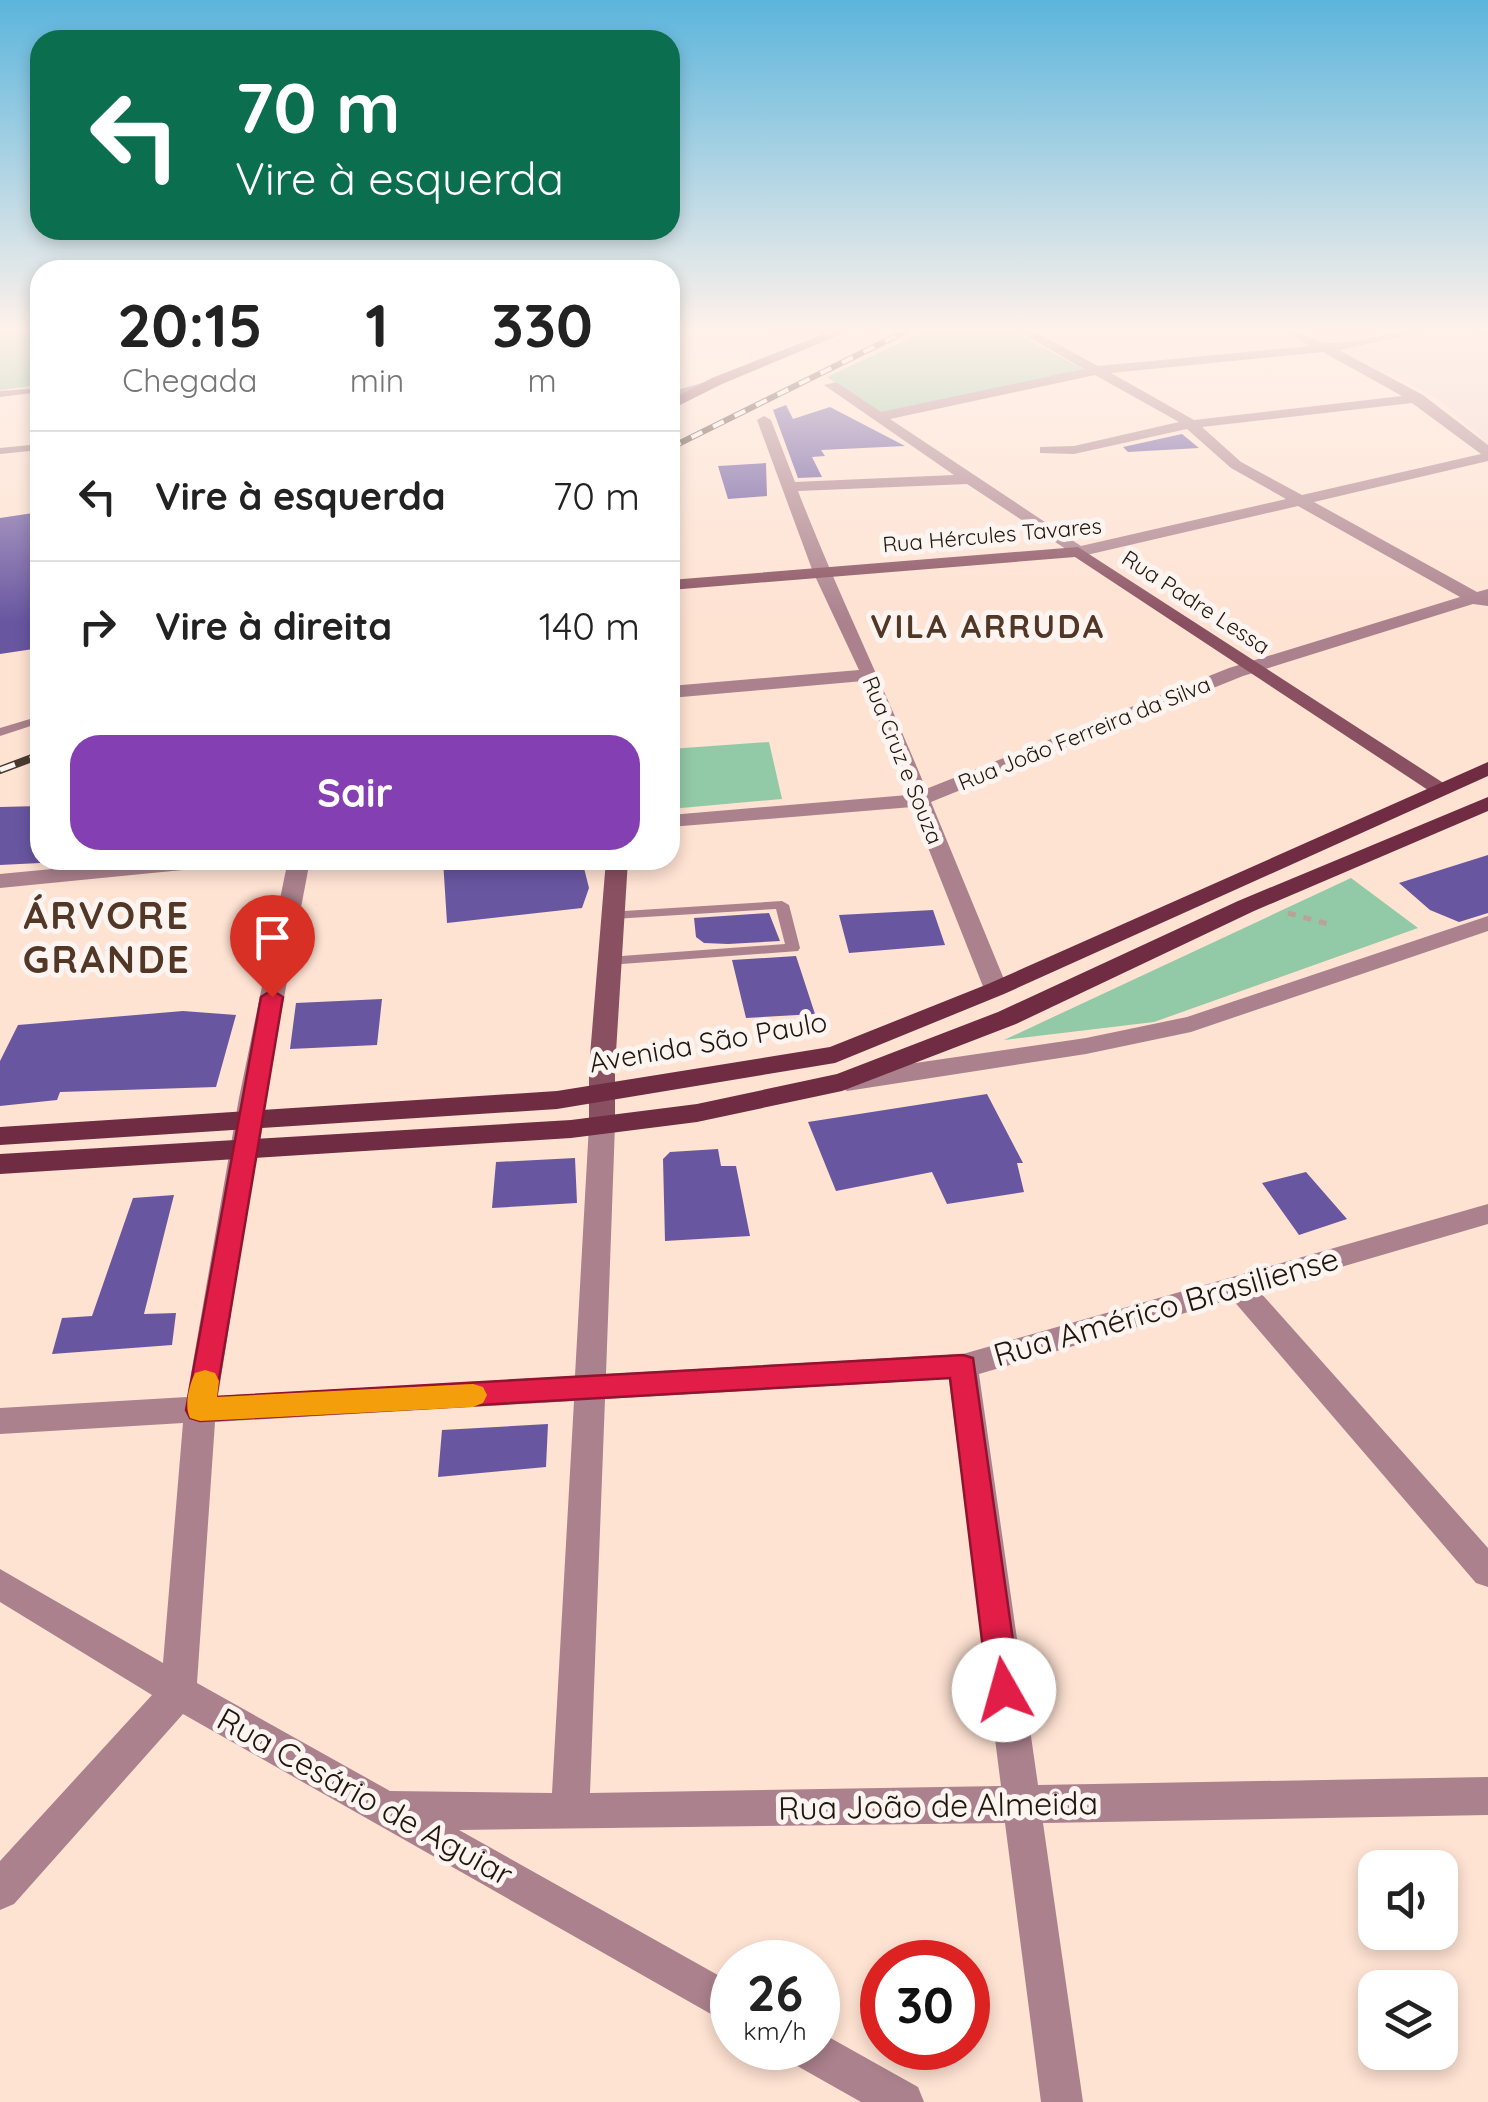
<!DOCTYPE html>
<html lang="pt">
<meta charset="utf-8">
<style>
body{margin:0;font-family:Quicksand,sans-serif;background:#f6f6f6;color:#222;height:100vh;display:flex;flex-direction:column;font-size:38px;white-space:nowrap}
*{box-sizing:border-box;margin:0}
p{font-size:32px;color:#767676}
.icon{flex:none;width:55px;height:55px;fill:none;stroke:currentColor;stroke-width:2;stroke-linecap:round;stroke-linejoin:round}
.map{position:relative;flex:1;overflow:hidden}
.details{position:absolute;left:30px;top:260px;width:650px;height:610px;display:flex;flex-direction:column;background:#fff;border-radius:30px;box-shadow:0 5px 15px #0003}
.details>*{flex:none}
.hud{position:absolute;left:30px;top:30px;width:650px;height:210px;border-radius:30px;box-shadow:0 5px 15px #0003;background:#0b6e4f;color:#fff;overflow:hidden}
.controls{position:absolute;left:1358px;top:1850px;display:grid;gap:20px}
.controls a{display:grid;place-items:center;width:100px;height:100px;border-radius:20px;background:#fff;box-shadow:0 5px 15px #0003;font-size:50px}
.speed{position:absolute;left:710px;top:1940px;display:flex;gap:20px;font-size:50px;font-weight:700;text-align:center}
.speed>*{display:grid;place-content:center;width:130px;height:130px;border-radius:50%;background:#fff;box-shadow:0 5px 15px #0003;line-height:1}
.speed small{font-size:25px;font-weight:400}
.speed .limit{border:15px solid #d22;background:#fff;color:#111}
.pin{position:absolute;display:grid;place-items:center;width:85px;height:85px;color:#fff;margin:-102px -42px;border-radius:50% 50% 50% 0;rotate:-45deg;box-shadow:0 0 10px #0007}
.pin .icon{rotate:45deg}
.me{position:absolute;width:110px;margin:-55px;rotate:353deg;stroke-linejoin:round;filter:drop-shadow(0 0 8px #0008)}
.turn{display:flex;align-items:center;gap:35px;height:210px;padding:0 40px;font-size:45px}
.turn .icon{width:130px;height:130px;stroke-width:2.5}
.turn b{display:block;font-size:70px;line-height:85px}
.eta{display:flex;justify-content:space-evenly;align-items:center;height:170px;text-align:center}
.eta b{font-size:60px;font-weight:800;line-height:70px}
.button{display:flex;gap:20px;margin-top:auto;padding:20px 40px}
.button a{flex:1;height:115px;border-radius:30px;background:#843fb3;color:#fff;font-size:40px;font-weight:800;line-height:115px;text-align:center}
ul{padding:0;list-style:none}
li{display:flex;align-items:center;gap:30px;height:130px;padding:0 40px;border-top:2px solid #e0e0e0}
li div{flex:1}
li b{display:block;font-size:38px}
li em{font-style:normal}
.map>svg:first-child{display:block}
.education{fill:#f2d8d4}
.green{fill:#92c9a6}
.building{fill:#6956a1}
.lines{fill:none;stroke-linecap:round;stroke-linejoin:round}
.path{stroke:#baa396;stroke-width:5;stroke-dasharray:8 8;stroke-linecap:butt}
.service{fill:#aa818d;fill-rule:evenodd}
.minor{fill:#aa818d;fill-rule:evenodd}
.secondary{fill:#895061;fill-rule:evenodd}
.primary{fill:#6f2c43;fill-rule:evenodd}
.rail-far1-casing{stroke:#4a3b32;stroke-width:6}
.rail-casing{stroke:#4a3b32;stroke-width:8}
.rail-far1{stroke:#fbf4f0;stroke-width:4;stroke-dasharray:12;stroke-linecap:butt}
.rail{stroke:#fbf4f0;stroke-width:5;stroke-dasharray:16;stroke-linecap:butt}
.route{fill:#e11d48;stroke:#92132f;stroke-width:2.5}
.slow{fill:#f59e0b}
.labels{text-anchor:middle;stroke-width:10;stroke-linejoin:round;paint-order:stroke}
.far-street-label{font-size:22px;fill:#21150e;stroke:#fbf4f0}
.street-label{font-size:28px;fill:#21150e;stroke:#fbf4f0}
.far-district-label{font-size:32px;font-weight:bold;letter-spacing:2.5px;fill:#523726;stroke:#fbf4f0}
.near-street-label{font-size:32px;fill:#21150e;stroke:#fbf4f0}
.district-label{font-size:38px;font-weight:bold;letter-spacing:2.5px;fill:#523726;stroke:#fbf4f0}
</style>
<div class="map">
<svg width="1488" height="2102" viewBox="0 0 1488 2102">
<rect width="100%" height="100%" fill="#fee2d2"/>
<path class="education" d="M 1457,331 L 1488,338 L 1488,444 L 1437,398 L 1351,355 L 1354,348 Z"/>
<path class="green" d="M 0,328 L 40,328 L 40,385 L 0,390 Z
M 932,328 L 1006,328 L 1087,371 L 881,413 L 827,377 Z
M 769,742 L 782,799 L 670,809 L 670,749 Z
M 1351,878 L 1418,928 L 1154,1022 L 1004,1040 Z"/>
<path class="building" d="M 786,405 L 793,419 L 830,407 L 905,446 L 821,450 L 825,456 L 812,457 L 822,477 L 798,478 L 773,410 Z
M 1182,434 L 1199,448 L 1128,452 L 1123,447 Z
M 766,463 L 767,496 L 728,499 L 718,466 Z
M 40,512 L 40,648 L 0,654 L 0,518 Z
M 40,806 L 40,863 L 0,865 L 0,807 Z
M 1488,855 L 1488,913 L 1459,922 L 1430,910 L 1399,883 Z
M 443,860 L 582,860 L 589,888 L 582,908 L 447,923 Z
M 933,910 L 945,945 L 849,953 L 839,915 Z
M 769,913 L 780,941 L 728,944 L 704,943 L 696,937 L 694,918 Z
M 796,956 L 815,1014 L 746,1018 L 732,960 Z
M 382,999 L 377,1045 L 290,1049 L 296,1003 Z
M 183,1011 L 236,1015 L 216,1087 L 60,1092 L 57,1100 L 0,1106 L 0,1061 L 18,1025 Z
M 987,1094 L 1023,1163 L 1017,1163 L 1024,1192 L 947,1204 L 932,1172 L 836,1191 L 808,1122 Z
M 718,1149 L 721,1166 L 736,1166 L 750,1236 L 665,1241 L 663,1159 L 670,1152 Z
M 575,1158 L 577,1203 L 492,1208 L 496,1162 Z
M 1306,1172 L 1347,1219 L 1299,1235 L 1262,1183 Z
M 174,1195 L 144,1314 L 176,1313 L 172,1345 L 52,1354 L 62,1318 L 92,1316 L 133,1198 Z
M 548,1424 L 546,1467 L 438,1477 L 442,1430 Z"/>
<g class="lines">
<path class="path" d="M 1288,913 L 1328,924"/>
<path class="service" d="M 709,381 L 712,381 L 712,385 L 670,398 L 670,392 Z
M 40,388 L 40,392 L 0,397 L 0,391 Z
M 40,444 L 40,450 L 0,454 L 0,448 Z
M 40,716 L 40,723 L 0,736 L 0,728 Z
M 782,901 L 789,905 L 800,948 L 798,951 L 608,965 L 601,961 L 608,957 L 785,944 L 776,909 L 613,919 L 606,915 L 608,912 Z"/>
<path class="minor" d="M 1013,328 L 1028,328 L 1098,366 L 1310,346 L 1280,328 C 1301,328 1315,344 1332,343 C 1369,342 1404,328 1442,328 L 1339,350 L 1423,395 L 1488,445 L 1488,461 L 1314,502 L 1477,592 L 1488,589 L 1488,606 L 1473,604 L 1243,676 L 931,802 L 1008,989 L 996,997 L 984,989 L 912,807 L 670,827 L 670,815 L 908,795 L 863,681 L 670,698 L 670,686 L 859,670 L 813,572 L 757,420 L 764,416 L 771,420 L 795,482 L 954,475 L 824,385 L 836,382 L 881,412 L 1084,369 ZM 1323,352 L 1402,396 L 1194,420 L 1111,373 ZM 1095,375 L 1179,422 L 1074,446 L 1040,447 L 1040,453 L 1074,454 L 1187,429 L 1231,468 L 1286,499 L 1081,546 L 890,419 ZM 1412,403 L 1481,454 L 1302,495 L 1241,462 L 1202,427 ZM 967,484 L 1078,557 L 1298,506 L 1460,597 L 1229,668 L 926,789 C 885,689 837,592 798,491 Z
M 1467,328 L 1488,329 L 1488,337 L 1468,331 Z
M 146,860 L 224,860 L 213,867 L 0,888 L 0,874 Z
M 288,860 L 310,860 L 265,1098 L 218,1396 L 575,1376 L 589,1125 L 593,1118 L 611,1118 L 615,1125 L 606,1374 L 963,1354 L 1488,1204 L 1488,1224 L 1259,1291 L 1488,1548 L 1488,1587 L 1476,1583 L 1232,1299 L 979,1374 L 1038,1785 L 1488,1777 L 1488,1815 L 1043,1823 L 1083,2102 L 1041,2102 L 1005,1823 L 459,1830 L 732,1983 L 732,2026 L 183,1714 L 14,1904 L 0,1910 L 0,1861 L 152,1695 L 0,1602 L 0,1569 L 163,1663 L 183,1423 L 0,1434 L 0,1408 L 187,1397 L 239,1098 ZM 949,1379 L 1001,1786 L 590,1793 L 605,1399 ZM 574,1401 L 552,1793 L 390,1791 L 197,1683 L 215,1422 Z
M 1488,916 L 1488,931 L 1191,1032 L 1086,1054 L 847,1091 L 834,1082 L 847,1073 L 1086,1038 L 1187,1017 Z
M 818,2031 L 918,2087 L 924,2102 L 861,2102 L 792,2063 L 786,2048 L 818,2048 Z"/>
<path class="secondary" d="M 839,328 L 856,328 L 722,384 L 670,410 L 670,400 L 712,378 Z
M 1078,547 L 1445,784 L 1448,788 L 1438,794 L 1431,792 L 1075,557 L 670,590 L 670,580 Z
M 606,860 L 628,860 L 615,1068 L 615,1125 L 611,1132 L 593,1132 L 589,1125 L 589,1068 Z"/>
<path class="primary" d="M 1488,762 L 1488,776 L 1004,994 L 835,1063 L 557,1109 L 0,1145 L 0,1127 L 557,1091 L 830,1047 L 988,984 Z
M 1488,797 L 1488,811 L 1254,911 L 1016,1024 L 842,1091 L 697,1122 L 571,1138 L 0,1174 L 0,1154 L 571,1120 L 697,1104 L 837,1074 L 998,1012 L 1238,901 Z"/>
<defs>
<path id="rail-far1" d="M 670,448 L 912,328"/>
<path id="rail" d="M 0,770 L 40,755"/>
</defs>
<use href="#rail-far1" class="rail-far1-casing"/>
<use href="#rail" class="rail-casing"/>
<use href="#rail-far1" class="rail-far1"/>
<use href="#rail" class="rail"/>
</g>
<linearGradient id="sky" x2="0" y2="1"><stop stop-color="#5bb5dc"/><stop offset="0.53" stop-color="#fff2eb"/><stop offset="1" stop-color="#fff2eb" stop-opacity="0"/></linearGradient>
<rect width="1488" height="622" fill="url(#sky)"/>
<path class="route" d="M 272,990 L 283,997 L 216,1397 L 963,1355 L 973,1358 L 1020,1690 L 1016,1701 L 1004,1705 L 992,1701 L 988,1690 L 950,1378 L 200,1421 L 190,1418 L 186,1410 L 261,997 Z"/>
<path class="slow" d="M 205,1370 L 215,1373 L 219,1381 L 217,1397 L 473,1384 L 483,1387 L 487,1395 L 483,1403 L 473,1407 L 200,1421 L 190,1418 C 184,1405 189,1386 195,1373 Z"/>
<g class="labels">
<g class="far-street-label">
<text transform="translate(992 535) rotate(-5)" y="8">Rua Hércules Tavares</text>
<text transform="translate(1196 602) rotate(33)" y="8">Rua Padre Lessa</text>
<text transform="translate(1084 733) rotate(-22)" y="8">Rua João Ferreira da Silva</text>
<text transform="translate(903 760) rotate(68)" y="8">Rua Cruz e Souza</text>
</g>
<g class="street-label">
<text transform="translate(708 1042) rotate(-10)" y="10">Avenida São Paulo</text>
</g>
<g class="far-district-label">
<text x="988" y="638">VILA ARRUDA</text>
</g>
<g class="near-street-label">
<text transform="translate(1166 1307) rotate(-16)" y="11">Rua Américo Brasiliense</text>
<text transform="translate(365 1797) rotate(29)" y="11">Rua Cesário de Aguiar</text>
<text transform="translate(938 1806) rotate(-1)" y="11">Rua João de Almeida</text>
</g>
<g class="district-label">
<text x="107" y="929">ÁRVORE<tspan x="107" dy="44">GRANDE</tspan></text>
</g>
</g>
</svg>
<div class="controls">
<a><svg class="icon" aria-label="sound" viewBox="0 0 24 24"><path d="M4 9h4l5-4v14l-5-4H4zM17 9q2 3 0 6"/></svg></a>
<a><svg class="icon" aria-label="layers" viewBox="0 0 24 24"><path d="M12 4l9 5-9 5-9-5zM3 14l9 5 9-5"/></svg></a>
</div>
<div class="speed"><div>26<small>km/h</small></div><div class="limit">30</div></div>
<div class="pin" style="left:272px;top:997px;background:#d93025"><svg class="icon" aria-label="arrive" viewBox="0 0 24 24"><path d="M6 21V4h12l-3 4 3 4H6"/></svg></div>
<svg class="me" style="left:1004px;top:1690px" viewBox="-20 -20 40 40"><circle r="19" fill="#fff"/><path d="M0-13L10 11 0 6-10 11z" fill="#e11d48"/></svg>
<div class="hud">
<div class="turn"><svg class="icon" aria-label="left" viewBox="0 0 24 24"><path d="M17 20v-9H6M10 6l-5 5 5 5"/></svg><div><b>70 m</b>Vire à esquerda</div></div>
</div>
<section class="details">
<div class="eta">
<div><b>20:15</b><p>Chegada</p></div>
<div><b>1</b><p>min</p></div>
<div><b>330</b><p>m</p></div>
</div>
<ul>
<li><svg class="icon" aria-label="left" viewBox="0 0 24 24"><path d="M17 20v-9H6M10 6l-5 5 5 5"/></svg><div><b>Vire à esquerda</b></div><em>70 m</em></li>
<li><svg class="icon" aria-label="right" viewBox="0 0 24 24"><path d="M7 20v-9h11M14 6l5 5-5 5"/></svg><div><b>Vire à direita</b></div><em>140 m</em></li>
</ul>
<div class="button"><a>Sair</a></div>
</section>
</div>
